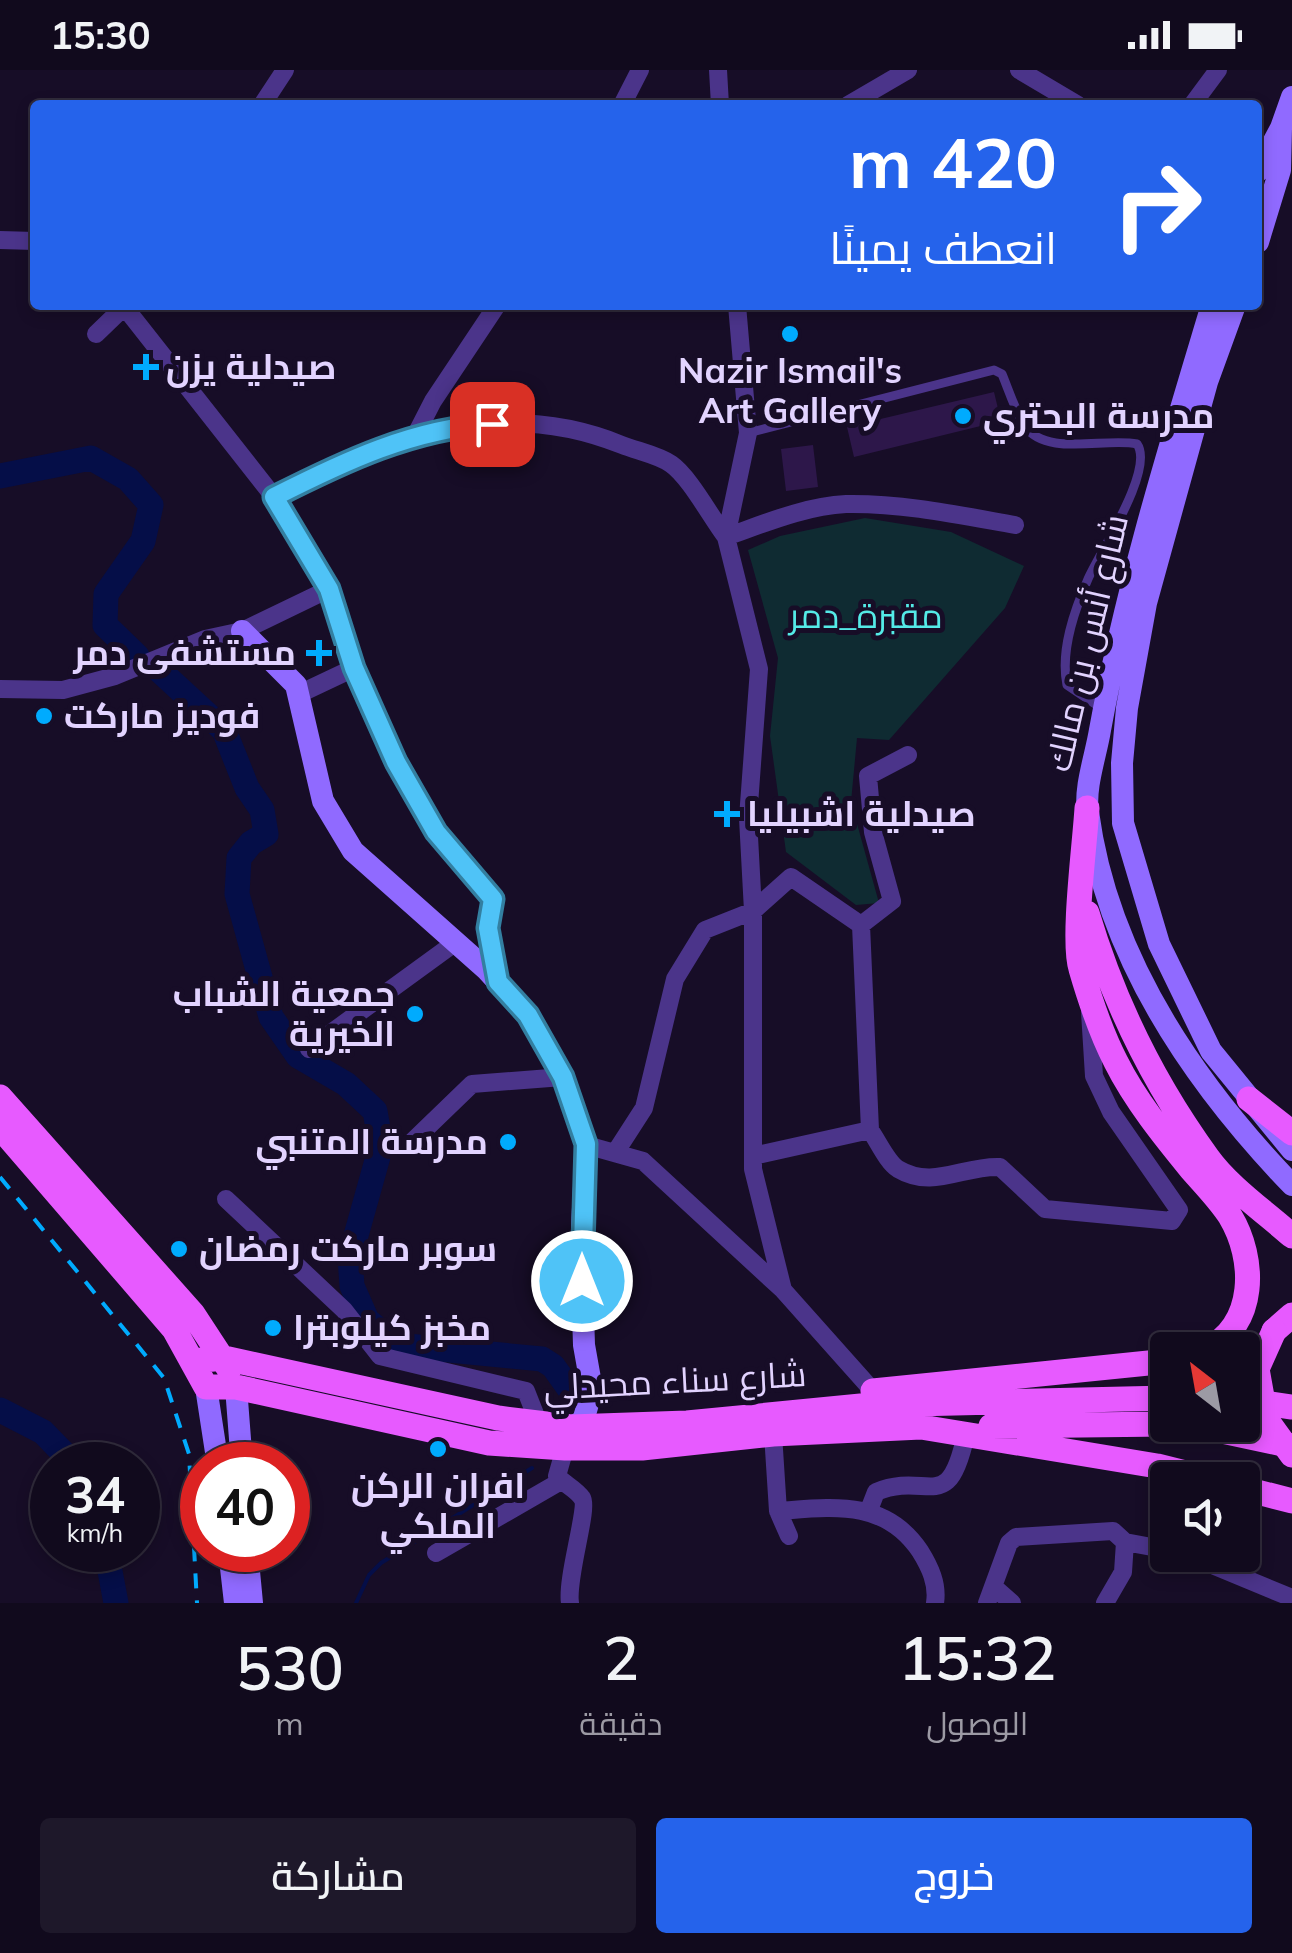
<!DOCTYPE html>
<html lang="ar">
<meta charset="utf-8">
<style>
body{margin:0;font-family:Mulish,Cairo,sans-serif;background:#1e182a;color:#f1f3f6;direction:rtl;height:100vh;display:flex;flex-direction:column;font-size:38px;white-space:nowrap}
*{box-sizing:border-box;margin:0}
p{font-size:32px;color:#9c9aa4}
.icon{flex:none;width:55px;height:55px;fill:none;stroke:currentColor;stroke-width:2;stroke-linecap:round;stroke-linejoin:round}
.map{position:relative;height:1533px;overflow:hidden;direction:ltr}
.sheet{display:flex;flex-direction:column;background:#110a1d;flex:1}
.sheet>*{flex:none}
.banner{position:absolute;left:30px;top:30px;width:1232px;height:210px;border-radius:10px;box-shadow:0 5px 15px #0003,0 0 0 2px #302b3b;direction:rtl;background:#2563eb;color:#fff;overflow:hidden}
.needle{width:65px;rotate:329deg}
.controls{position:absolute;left:1150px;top:1262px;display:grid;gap:20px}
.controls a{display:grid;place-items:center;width:110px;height:110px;border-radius:10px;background:#110a1d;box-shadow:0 5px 15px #0003,0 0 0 2px #302b3b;font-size:50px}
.speed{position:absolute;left:30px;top:1372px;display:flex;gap:20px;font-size:50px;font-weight:700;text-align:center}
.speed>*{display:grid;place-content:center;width:130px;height:130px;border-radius:50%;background:#110a1d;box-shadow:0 5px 15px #0003,0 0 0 2px #302b3b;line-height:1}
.speed small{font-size:25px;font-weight:400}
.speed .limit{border:15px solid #d22;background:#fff;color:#111}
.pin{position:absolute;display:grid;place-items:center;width:85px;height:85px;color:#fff;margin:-42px;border-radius:20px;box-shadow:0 5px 15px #0006}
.me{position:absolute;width:110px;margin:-55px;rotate:0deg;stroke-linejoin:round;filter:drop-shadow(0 0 8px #0008)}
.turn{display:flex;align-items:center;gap:35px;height:210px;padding:0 40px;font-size:45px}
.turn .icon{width:130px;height:130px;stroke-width:2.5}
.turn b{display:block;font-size:70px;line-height:85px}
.eta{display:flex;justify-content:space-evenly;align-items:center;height:170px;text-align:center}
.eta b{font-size:60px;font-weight:600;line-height:70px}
.cta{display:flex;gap:20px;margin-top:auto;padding:20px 40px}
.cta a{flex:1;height:115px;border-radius:10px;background:#2563eb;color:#fff;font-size:40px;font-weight:600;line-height:115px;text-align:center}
.cta a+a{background:#1e182a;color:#f1f3f6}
.status{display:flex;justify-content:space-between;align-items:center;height:70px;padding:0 50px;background:#110a1d;direction:ltr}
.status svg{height:28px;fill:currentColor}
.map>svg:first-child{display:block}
.green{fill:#0f2b32}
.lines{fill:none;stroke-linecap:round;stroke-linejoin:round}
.stream{stroke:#050e48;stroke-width:4}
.river{stroke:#050e48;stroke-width:25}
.building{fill:#2d174a}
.lane{stroke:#4b348a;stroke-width:9}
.street{stroke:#4b348a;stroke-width:18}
.secondary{stroke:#906aff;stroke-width:22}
.primary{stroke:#e75aff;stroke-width:25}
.rail{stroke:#00abfe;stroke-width:4;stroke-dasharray:15 12;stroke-linecap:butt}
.primary-bridge{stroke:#e75aff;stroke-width:25}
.route-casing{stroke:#337fa1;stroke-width:25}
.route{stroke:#4fc3f7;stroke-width:18}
.poi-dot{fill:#00abfe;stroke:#170d27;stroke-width:4}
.labels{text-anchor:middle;stroke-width:10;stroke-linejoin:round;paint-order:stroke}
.poi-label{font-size:35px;font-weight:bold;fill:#e2d3ff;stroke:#170d27;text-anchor:start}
.park-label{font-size:35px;fill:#54eae7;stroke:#170d27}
.street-label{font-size:35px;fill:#e2d3ff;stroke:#170d27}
</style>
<div class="status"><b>15:30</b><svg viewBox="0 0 49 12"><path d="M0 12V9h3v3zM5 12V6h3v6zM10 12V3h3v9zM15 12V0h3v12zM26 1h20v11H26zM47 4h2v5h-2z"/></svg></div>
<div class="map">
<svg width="1292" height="1533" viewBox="0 0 1292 1533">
<rect width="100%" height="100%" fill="#170d27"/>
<path class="green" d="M 865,448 L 951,462 L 1024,496 L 1005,538 L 889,670 L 857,668 L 851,732 L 879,833 L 856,835 L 786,782 L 770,666 L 778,588 L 748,480 L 780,466 Z"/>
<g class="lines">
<path class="stream" d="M 356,1533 L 369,1505 L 381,1493 L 532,1398"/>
<path class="river" d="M 0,406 L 91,388 L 128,409 L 151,435 L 143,471 L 106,524 L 105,555 L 137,586
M 159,600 L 224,660 L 247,718 L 262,740 L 266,764 L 251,773 L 239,788 L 237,824 L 271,947 L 298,986 L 346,1014 L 375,1041 L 381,1076 L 350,1187 L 352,1216 L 367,1250 L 397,1275 L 542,1289 L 553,1296 L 573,1324
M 0,1340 L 43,1362 L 75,1395
M 106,1480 L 116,1533"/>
</g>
<path class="building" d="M 994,322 L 1001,351 L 854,387 L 847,357 Z
M 813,375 L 818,417 L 786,421 L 781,379 Z"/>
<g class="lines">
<path class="lane" d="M 748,363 L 994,300 L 1002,304 C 1009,321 1015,340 1024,355 C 1046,388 1105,367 1137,374 C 1155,399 1100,482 1088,509 C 1074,541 1060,581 1067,615 L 1104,640"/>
<path class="street" d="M 718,0 L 720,35
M 1019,0 L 1078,35
M 262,35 L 285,0
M 622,35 L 640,0
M 848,35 L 908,0
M 1192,35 L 1218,0
M 0,170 L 35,171
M 123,235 L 274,427
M 737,235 L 748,363 L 726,467 L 759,599 L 748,748 L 753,841 L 753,1099 L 783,1220
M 96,264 L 126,235
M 414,368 L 433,331 L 497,235
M 0,619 L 63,620 L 115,606 L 205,569 L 242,561 L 329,519
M 299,624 L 354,598
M 861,855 L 870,1060
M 498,911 L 489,858 L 493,829 L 436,762 L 396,692 L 354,598 L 329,519 L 274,427 C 387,370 497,324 622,375 C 637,381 658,385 671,394 C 689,406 712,449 726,467 C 763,454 805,436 846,434 C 903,433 959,445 1015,455
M 309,979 L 456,872
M 413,1071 L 472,1014 L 563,1007
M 586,1075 L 643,1091 L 783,1220 L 873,1321 L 872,1331
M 615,1083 L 644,1038 L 675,909 L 705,860 L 753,841 L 791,807 L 861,855 L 892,831 L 873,762 L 868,706 L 908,685
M 753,1086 L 870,1060 C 878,1071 887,1092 898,1099 C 933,1120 964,1095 1000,1097 L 1045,1139 L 1172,1151 L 1179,1140 L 1111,1042 L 1094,1006 L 1090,942
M 226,1129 L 344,1240 L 380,1286 L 526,1321 L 539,1354
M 773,1364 L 778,1441 L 789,1466
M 565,1378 L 557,1406 C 564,1414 576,1419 582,1428 C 589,1438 566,1508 570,1533
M 869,1440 L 876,1422 C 929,1400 948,1448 966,1364
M 778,1441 C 833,1437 885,1429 920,1481 C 930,1497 938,1514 935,1533
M 436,1483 L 561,1411
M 1188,1485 L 1292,1528
M 995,1518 L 1012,1533
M 987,1533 L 1009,1473 L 1016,1467 L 1113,1461 L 1125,1472 L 1168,1480
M 1105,1533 L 1123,1502 L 1125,1472"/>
<path class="secondary" d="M 1258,101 L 1281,58 L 1292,27
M 1258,172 L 1280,100 L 1281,58
M 1212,235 C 1170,375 1126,516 1100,660 C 1096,685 1084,718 1088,742 C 1107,887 1193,1012 1292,1115
M 1235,235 L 1207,312 L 1146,533 L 1127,638 L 1122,693 L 1123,753 L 1159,874 L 1211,981 L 1292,1080
M 242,561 L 296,615 L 323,731 L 353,781 L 487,900 L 528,945 L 563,1007 L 586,1075 L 581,1179 L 584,1275 L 592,1320 L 583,1351 L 571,1357 L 569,1365
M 206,1317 L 218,1395
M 236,1317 L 242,1395
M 229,1480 L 235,1533
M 247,1480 L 252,1533"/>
<path class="primary" d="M 1087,738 C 1085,773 1072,871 1081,899 C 1090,930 1101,963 1116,992 C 1135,1030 1164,1066 1191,1099 C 1204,1114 1219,1129 1230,1146 C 1256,1189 1257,1255 1206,1280
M 1087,843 C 1113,930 1154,1014 1208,1088 C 1229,1117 1265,1142 1292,1166
M 0,1027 L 193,1244 L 229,1299
M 1249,1029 L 1292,1063
M 0,1057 L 174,1259 L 206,1317 L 236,1317 L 489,1373 L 565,1378 L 642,1378 L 773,1364 L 921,1357 L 1157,1396 L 1213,1410
M 1274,1261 L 1292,1245
M 193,1291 L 224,1288 L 498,1348 L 571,1357 L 687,1353 L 871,1335 L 1168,1328
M 873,1321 L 1168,1291
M 1242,1330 L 1292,1337
M 1194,1355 L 1292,1376
M 991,1356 L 1168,1354
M 1242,1418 L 1292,1431"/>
<path class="rail" d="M 0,1107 L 164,1308 L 189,1384 L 197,1533"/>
<path class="primary-bridge" d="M 1274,1261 L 1257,1299 L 1266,1349 L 1292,1385"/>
</g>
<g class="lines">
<defs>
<path id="route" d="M 492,354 C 414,358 343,392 274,427 L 329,519 L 354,598 L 396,692 L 436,762 L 493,829 L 488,858 L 498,912 L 528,945 L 563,1007 L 586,1074 L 582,1211"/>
</defs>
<use href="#route" class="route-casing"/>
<use href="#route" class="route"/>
</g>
<g class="poi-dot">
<circle cx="790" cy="264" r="10"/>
<path d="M141 282h10v10h10v10h-10v10h-10v-10h-10v-10h10z"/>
<circle cx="963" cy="346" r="10"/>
<path d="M314 568h10v10h10v10h-10v10h-10v-10h-10v-10h10z"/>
<circle cx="44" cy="646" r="10"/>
<path d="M722 729h10v10h10v10h-10v10h-10v-10h-10v-10h10z"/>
<circle cx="415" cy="944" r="10"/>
<circle cx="508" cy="1072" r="10"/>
<circle cx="179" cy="1179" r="10"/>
<circle cx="273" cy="1258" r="10"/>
<circle cx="438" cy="1379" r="10"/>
</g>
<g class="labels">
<g class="poi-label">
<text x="166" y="309">صيدلية يزن</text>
<text x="790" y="313" text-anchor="middle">Nazir Ismail's<tspan x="790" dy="40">Art Gallery</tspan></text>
<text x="983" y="358">مدرسة البحتري</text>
<text x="296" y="595" text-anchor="end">مستشفى دمر</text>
<text x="64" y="658">فوديز ماركت</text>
<text x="747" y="756">صيدلية اشبيليا</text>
<text x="395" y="936" text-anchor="end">جمعية الشباب<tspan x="395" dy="40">الخيرية</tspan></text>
<text x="488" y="1084" text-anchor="end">مدرسة المتنبي</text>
<text x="199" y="1191">سوبر ماركت رمضان</text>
<text x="293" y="1270">مخبز كيلوبترا</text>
<text x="438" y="1428" text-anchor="middle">افران الركن<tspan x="438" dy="40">الملكي</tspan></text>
</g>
<g class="park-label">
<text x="866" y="558">مقبرة_دمر</text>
</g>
<g class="street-label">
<text transform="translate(1087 573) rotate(-77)" y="12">شارع أنس بن مالك</text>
<text transform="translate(675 1311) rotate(-3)" y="12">شارع سناء محيدلي</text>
</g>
</g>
</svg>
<div class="controls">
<a><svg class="needle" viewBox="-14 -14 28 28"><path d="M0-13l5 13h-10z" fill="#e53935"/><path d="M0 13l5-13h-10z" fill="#9c9aa4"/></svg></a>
<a><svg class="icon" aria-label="sound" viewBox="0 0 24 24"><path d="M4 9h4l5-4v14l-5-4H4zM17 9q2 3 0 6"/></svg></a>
</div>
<div class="speed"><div>34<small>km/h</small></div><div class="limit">40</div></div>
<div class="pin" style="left:492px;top:354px;background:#d93025"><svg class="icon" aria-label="arrive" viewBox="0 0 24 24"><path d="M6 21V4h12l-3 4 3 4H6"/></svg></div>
<svg class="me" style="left:582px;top:1211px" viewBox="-20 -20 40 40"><circle r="17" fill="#4fc3f7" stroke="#fff" stroke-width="3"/><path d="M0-11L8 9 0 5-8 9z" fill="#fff"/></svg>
<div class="banner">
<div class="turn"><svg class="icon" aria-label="right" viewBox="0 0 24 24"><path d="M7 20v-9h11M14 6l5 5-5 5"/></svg><div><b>420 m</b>انعطف يمينًا</div></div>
</div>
</div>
<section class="sheet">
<div class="eta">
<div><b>15:32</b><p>الوصول</p></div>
<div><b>2</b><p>دقيقة</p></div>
<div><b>530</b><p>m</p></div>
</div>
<div class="cta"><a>خروج</a><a>مشاركة</a></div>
</section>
